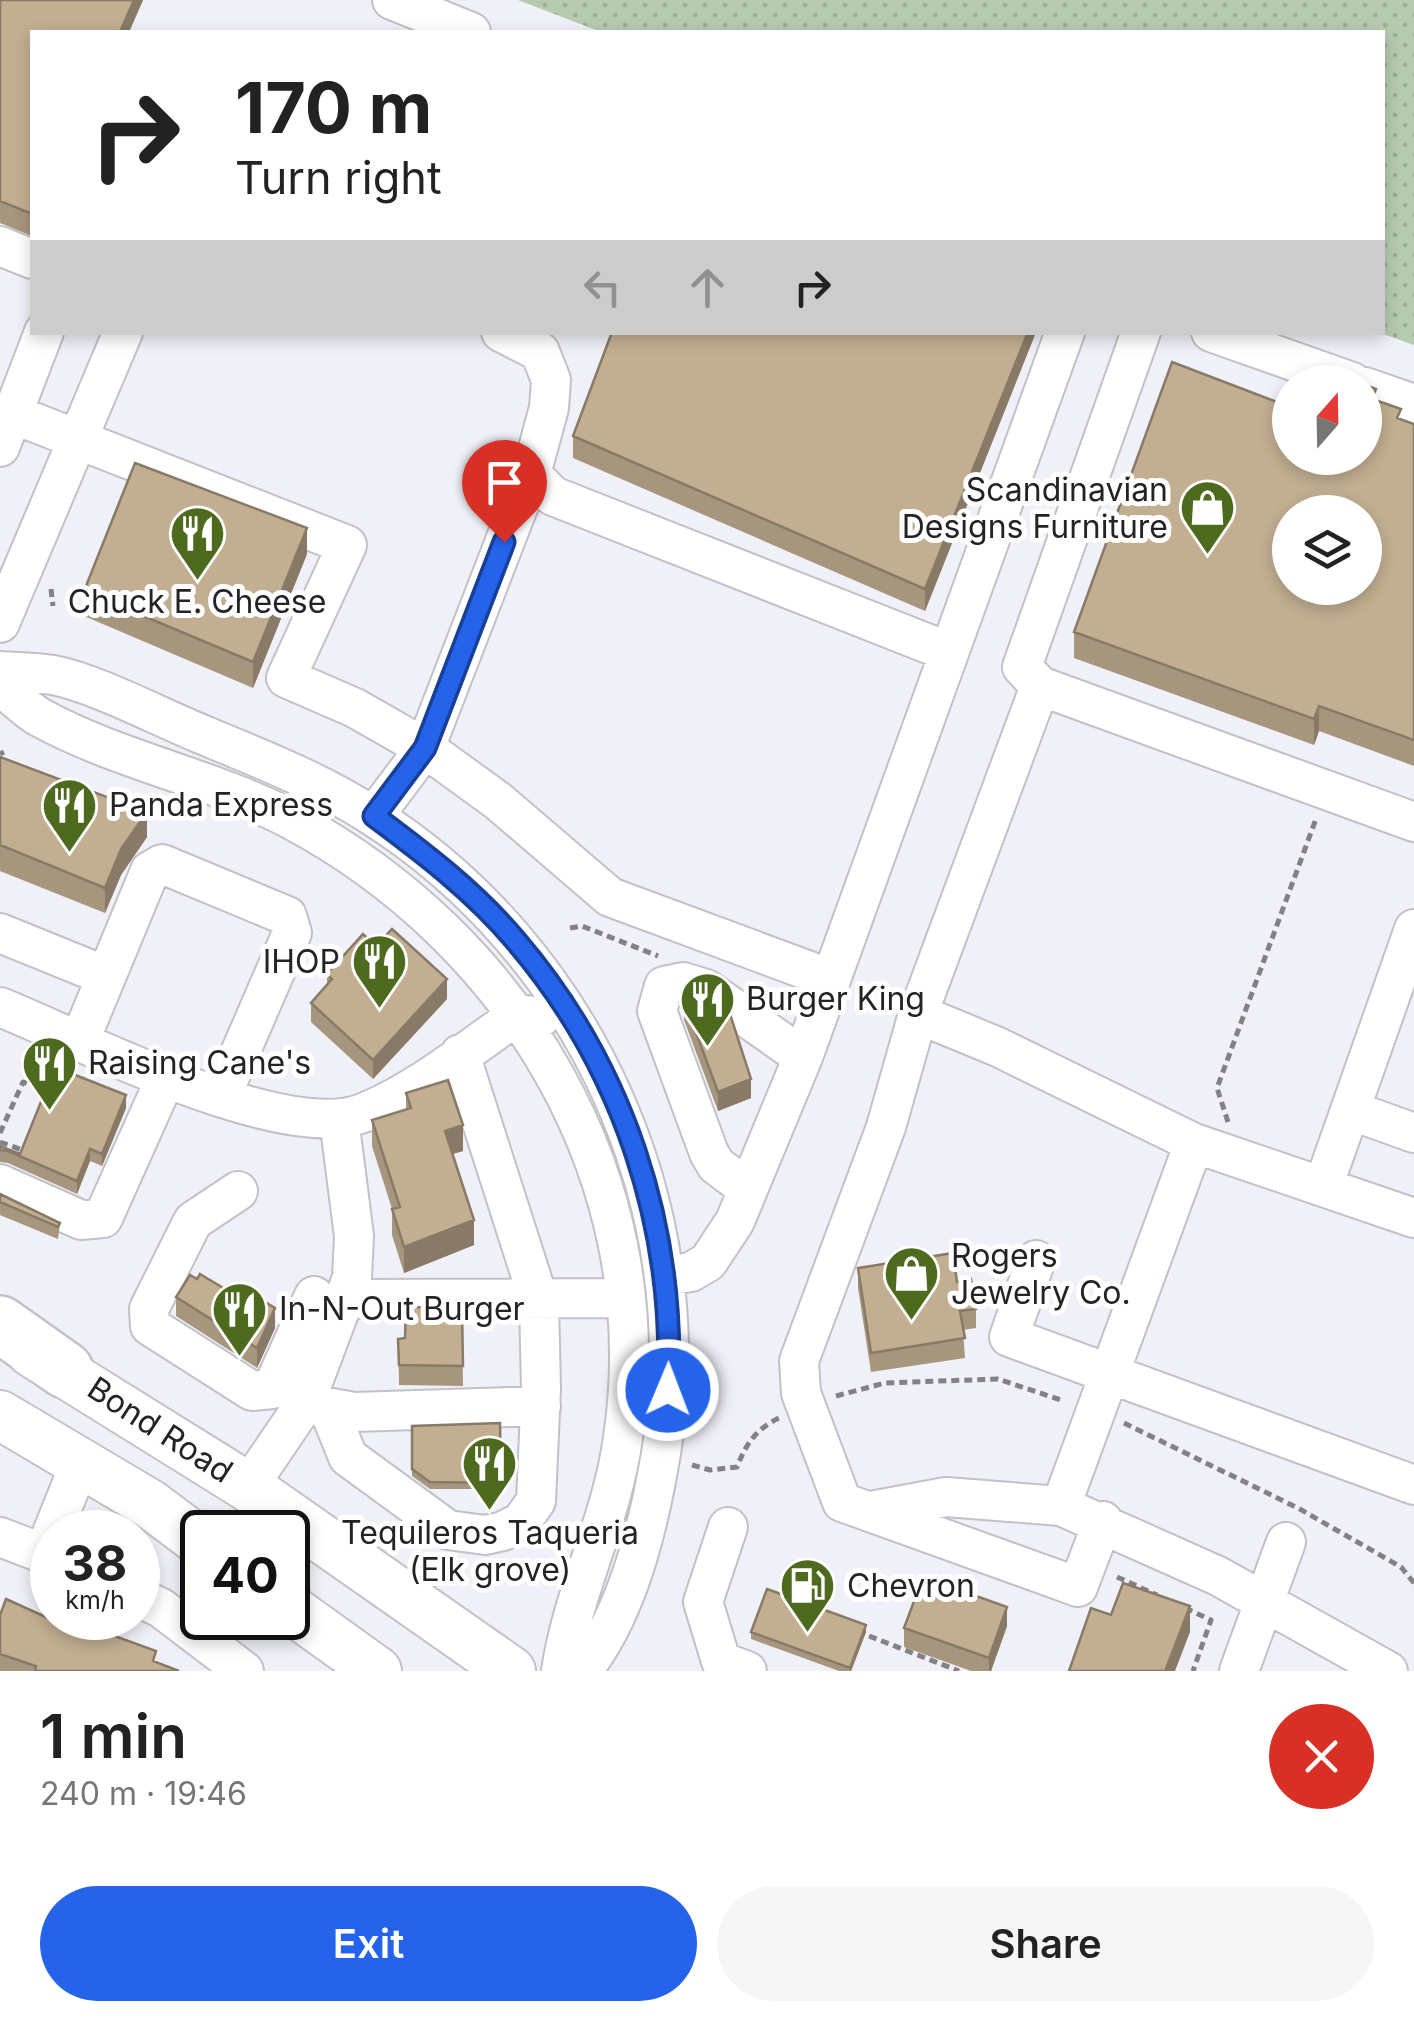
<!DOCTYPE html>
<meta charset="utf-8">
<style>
body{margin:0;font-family:Inter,sans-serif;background:#f6f6f6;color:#222;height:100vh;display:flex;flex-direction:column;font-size:38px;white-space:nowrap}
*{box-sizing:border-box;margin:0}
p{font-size:32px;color:#767676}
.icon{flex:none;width:55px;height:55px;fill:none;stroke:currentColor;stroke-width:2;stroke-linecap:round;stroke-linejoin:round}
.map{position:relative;height:1671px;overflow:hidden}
.drawer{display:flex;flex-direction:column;background:#fff;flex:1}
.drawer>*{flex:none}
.top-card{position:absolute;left:30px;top:30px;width:1355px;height:305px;border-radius:0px;box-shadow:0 5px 15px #0003;background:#fff;color:#222;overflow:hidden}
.needle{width:65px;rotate:20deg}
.tools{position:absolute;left:1272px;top:365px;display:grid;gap:20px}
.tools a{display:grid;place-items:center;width:110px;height:110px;border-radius:50%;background:#fff;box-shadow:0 5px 15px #0003;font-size:50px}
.speed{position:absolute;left:30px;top:1510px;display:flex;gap:20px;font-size:50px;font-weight:700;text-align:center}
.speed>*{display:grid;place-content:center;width:130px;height:130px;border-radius:50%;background:#fff;box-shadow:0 5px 15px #0003;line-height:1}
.speed small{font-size:25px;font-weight:400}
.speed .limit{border:5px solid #111;border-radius:15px;background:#fff;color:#111}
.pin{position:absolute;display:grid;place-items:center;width:85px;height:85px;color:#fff;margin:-102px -42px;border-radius:50% 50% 50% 0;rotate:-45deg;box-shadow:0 0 10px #0007}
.pin .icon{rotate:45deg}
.me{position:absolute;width:110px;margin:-55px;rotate:1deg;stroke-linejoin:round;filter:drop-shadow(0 0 8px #0008)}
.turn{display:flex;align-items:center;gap:35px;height:210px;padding:0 40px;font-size:45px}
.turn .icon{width:130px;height:130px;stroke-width:2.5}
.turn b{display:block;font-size:70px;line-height:85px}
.lanes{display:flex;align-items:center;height:95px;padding:0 40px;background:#0003;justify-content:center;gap:50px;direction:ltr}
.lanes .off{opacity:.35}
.round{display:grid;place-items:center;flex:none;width:105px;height:105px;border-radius:52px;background:#f6f6f6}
.head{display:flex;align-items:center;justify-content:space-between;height:170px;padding:0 40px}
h1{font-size:60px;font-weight:600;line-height:75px}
.primary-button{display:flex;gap:20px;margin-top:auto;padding:20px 40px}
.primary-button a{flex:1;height:115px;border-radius:60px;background:#2563eb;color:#fff;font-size:40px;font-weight:600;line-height:115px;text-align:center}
.primary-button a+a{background:#f6f6f6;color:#222}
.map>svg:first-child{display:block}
.grass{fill:url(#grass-dots)}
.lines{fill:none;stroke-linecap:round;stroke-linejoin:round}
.minor-casing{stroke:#c1c2c8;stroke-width:42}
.major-casing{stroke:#c1c2c8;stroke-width:52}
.highway-casing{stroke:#c1c2c8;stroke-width:60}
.path{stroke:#818186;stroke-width:5;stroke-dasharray:8 5;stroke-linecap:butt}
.minor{stroke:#fff;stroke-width:38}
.major{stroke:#fff;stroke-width:48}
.highway{stroke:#fff;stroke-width:55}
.wall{fill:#a7967e}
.shaded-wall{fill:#887a66}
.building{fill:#c2af92;stroke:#887a66;stroke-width:2.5;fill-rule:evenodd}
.route-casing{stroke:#184099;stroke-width:25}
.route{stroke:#2563eb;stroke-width:18}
.labels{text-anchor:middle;stroke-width:10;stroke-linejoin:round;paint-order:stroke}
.poi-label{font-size:32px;fill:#232326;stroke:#fefefe;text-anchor:start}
.street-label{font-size:32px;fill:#232326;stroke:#fefefe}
</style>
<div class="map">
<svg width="1414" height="1671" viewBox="0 0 1414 1671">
<defs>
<pattern id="grass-dots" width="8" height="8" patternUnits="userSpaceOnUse" patternTransform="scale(2.5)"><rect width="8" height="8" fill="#b5cbb0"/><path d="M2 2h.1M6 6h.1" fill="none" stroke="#9bae97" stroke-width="1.8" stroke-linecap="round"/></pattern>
</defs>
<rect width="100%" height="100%" fill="#f0f1f8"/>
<path class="grass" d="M 518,0 L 1414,0 L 1414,345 L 1380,333 L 1382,32 L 601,32 Z"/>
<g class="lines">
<defs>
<path id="minor" d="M 392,0 L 471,32
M 0,246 L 32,259
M 1141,332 L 1022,667 L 1040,686 L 1414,822
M 1211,332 L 1352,382
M 1365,387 L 1414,404
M 13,414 L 347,545 L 286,678 L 355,708 L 425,748 L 498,801 L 610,897 L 831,979
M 0,447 L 44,332
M 531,474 L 553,496 L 949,652
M 0,623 L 123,332
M 0,671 C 17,672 36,672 53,675 C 95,683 159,717 201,734 C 259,758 318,781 371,815 C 583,949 702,1206 661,1453 C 649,1525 628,1614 582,1671
M 0,685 C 13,696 26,710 41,718 C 120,761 213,778 292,820 C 516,940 661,1180 623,1438 C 612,1519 573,1591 561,1671
M 1040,686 L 918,1014 L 886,1127 L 799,1361 L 801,1393 L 842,1502 L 1078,1587 L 1103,1521
M 374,816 L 425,748 L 531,474 L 549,408 L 551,380 L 540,352 L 501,332
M 0,933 L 106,976
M 0,1007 C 82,1040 283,1144 363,1113 C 418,1091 470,1048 519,1014 L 541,1017
M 918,1014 L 998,1047 L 1194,1143 L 1414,1218
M 80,1040 L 150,871 L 162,864 L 287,916 L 292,933 L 221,1097
M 1350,1110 L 1414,1133
M 0,1184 L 81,1220 L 103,1218 L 167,1075
M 1323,1187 L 1414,929
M 748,1189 L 716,1165 L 709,1153 L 657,1011 L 664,986 L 683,982 L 706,989 L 803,1057
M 238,1191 L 193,1221 L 149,1309 L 150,1326 L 252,1391 L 272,1389 L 314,1296
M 1036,1260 L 1009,1337 L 1414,1485
M 665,1276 L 691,1272 L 708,1262 L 735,1221 L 803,1057 L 1065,332
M 344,1299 L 623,1298
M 309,1404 L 354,1412 L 541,1406
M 329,1410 L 348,1457 L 448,1530 L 485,1535 L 503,1531 L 521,1522 L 536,1501 L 541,1389 L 539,1301 L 460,1054
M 248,1487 L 305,1403 L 352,1278 L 354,1236 L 339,1119
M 1061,1506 L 1194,1143
M 871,1511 L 946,1497 L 1061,1506 L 1218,1576 L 1388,1671
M 728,1527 L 703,1602 L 721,1661 L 747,1671
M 0,1537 L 52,1557
M 44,1553 L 81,1461
M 138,1597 L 161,1608 L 244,1671
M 1239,1671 L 1286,1542"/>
<path id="major" d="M 31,1352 L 248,1487 L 511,1671
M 0,1415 L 150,1504 L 202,1543
M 288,1607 L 377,1671"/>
<path id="highway" d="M 0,1324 L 65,1370"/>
</defs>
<use href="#minor" class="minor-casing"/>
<use href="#major" class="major-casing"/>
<use href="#highway" class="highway-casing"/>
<path class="path" d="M 51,589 L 53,606
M 0,754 L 4,752
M 570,928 L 582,926 L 658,956
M 1228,1122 L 1217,1088 L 1316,819
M 0,1133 L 23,1082 L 34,1086 L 43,1059
M 0,1142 L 25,1151
M 836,1396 L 885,1383 L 998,1379 L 1064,1401
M 1124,1423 L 1298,1508 L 1401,1567 L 1414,1583
M 692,1465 L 710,1470 L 737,1467 C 746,1444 756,1429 779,1418
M 1117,1577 L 1157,1595
M 1185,1608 L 1211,1620 L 1193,1671
M 869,1636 L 959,1671"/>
<use href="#minor" class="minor"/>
<use href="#major" class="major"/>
<use href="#highway" class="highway"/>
</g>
<path class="wall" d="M 0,0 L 143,0 L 129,32 L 32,32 L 32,236 L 0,223 Z
M 612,332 L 1036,332 L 925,611 L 573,458 L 573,436 Z
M 1376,400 L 1401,420 L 1414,424 L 1414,766 L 1319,731 L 1314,745 L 1074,658 L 1074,632 L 1290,458 Z
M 307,554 L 253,688 L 84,616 L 84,591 Z
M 0,757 L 147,837 L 121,875 L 105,913 L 0,871 Z
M 376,946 L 447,999 L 373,1079 L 311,1022 L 311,1003 L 327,985 L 327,974 Z
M 684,1000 L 751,1098 L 718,1111 L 684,1020 Z
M 406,1093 L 463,1151 L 453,1154 L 474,1245 L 404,1273 L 392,1235 L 392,1209 L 372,1146 L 372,1120 L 406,1109 Z
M 126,1108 L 102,1166 L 90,1161 L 77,1194 L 8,1163 L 0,1162 L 0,1146 L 20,1154 Z
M 0,1194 L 60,1223 L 58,1239 L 0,1215 Z
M 858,1268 L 957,1282 L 976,1309 L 976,1328 L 963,1330 L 965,1358 L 871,1372 L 858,1288 Z
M 176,1297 L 275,1328 L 257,1368 L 176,1316 Z
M 462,1308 L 463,1386 L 399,1385 L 398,1339 L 405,1338 Z
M 500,1423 L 501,1489 L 430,1489 L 412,1476 L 412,1426 Z
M 0,1615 L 90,1637 L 179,1671 L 0,1671 Z
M 1007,1626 L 991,1671 L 971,1671 L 904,1647 L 904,1628 Z
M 751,1632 L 866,1632 L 851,1671 L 839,1671 L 751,1639 Z"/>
<path class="shaded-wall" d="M 134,0 L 143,0 L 129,32 L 120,32 Z
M 1028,332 L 1036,332 L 925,611 L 925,589 Z
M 307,528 L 307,554 L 253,688 L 253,662 Z
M 1319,706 L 1319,731 L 1314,745 L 1314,719 Z
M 147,812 L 147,837 L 121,875 L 105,913 L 105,888 L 121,849 Z
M 447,979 L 447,999 L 373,1079 L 373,1060 Z
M 751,1079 L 751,1098 L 718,1111 L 718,1092 Z
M 126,1095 L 126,1108 L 102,1166 L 102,1154 Z
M 463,1125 L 463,1151 L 445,1156 L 445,1131 Z
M 90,1149 L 90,1161 L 77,1194 L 77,1181 Z
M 474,1220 L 474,1245 L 404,1273 L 404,1247 Z
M 275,1308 L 275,1328 L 257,1368 L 257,1348 Z
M 1190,1606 L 1190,1632 L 1175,1671 L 1166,1671 Z
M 1007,1607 L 1007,1626 L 991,1671 L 989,1671 L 989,1658 Z
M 866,1625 L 866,1632 L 851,1671 L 850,1671 Z"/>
<path class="building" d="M 0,0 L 134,0 L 120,32 L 32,32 L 32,214 L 0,201 Z
M 612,332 L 1028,332 L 925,589 L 573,436 Z
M 1172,362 L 1290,407 L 1290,458 L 1365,458 L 1365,385 L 1376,389 L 1372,399 L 1401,409 L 1397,418 L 1414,424 L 1414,740 L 1319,706 L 1314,719 L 1074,632 ZM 1290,512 L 1365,512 L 1365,588 L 1290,588 Z
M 1317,368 L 1357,382 L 1311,382 Z
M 135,463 L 307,528 L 253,662 L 84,591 Z
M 0,757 L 147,812 L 121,849 L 105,888 L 0,845 Z
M 392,929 L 447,979 L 373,1060 L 311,1003 L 332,979 L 327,974 L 363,934 L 376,946 Z
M 701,994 L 730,1014 L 751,1079 L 718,1092 L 684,1000 Z
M 55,1067 L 126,1095 L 102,1154 L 90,1149 L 77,1181 L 8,1151 L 0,1150 L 0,1146 L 20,1154 Z
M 448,1080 L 463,1125 L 445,1131 L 474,1220 L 404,1247 L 392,1209 L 400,1207 L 372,1120 L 411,1108 L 406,1093 Z
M 0,1194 L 60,1223 L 58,1227 L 0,1202 Z
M 953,1253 L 957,1282 L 971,1279 L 976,1309 L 960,1311 L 965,1338 L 871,1353 L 858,1268 Z
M 200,1274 L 235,1295 L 240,1287 L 275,1308 L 257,1348 L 176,1297 L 190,1275 L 197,1279 Z
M 406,1307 L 462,1308 L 463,1366 L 399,1365 L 398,1339 L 405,1338 Z
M 500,1423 L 501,1483 L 430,1482 L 412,1469 L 412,1426 Z
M 923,1577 L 1007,1607 L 989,1658 L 904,1628 Z
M 1123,1583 L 1190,1606 L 1166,1669 L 1168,1671 L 1069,1671 L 1091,1608 L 1111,1615 Z
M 767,1589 L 866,1625 L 850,1668 L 751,1632 Z
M 6,1599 L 90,1637 L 93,1628 L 156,1651 L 153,1661 L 179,1671 L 35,1671 L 36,1666 L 0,1654 L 0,1615 Z"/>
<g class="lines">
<defs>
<path id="route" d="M 504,542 L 425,748 L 374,816 C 425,854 475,892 516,941 C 623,1066 676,1227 668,1390"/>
</defs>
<use href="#route" class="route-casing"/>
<use href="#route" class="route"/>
</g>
<defs>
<symbol id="shop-pin" viewBox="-11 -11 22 30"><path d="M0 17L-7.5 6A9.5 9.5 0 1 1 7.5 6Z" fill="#4d6a1e" stroke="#fefefe"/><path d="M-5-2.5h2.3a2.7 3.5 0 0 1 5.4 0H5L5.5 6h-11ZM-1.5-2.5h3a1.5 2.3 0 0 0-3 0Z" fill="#fff"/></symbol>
<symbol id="restaurant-pin" viewBox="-11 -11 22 30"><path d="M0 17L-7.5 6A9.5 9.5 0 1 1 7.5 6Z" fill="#4d6a1e" stroke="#fefefe"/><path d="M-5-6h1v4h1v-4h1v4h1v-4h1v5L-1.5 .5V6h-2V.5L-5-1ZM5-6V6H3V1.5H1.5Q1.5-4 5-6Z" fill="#fff"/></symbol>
<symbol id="fuel-pin" viewBox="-11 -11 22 30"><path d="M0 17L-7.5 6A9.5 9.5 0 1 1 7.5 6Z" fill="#4d6a1e" stroke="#fefefe"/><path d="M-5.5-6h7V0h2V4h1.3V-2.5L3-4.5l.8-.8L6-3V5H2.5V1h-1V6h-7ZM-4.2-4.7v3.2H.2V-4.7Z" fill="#fff"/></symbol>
</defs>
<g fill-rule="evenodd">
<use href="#shop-pin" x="1176" y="476" width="63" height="86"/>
<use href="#restaurant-pin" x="166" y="502" width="63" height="86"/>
<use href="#restaurant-pin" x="38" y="774" width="63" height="86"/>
<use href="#restaurant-pin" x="348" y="930" width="63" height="86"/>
<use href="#restaurant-pin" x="676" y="968" width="63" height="86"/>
<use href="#restaurant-pin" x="18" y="1032" width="63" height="86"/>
<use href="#shop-pin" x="880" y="1242" width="63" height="86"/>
<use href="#restaurant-pin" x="208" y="1278" width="63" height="86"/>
<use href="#restaurant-pin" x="458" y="1432" width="63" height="86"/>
<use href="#fuel-pin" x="776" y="1554" width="63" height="86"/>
</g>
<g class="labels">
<g class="poi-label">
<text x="1168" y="501" text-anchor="end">Scandinavian<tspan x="1168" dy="37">Designs Furniture</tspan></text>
<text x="197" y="613" text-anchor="middle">Chuck E. Cheese</text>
<text x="109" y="816">Panda Express</text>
<text x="340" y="973" text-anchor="end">IHOP</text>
<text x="746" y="1010">Burger King</text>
<text x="88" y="1074">Raising Cane's</text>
<text x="951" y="1267">Rogers<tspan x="951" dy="37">Jewelry Co.</tspan></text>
<text x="279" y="1320">In-N-Out Burger</text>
<text x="490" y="1544" text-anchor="middle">Tequileros Taqueria<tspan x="490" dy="37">(Elk grove)</tspan></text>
<text x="847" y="1597">Chevron</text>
</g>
<g class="street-label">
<text transform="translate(160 1430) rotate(33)" y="11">Bond Road</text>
</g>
</g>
</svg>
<div class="tools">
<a><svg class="needle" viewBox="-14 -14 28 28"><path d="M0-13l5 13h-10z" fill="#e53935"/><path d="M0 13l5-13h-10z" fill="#767676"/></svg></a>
<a><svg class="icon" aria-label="layers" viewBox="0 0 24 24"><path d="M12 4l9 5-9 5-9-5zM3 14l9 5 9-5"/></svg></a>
</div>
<div class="speed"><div>38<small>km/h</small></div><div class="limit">40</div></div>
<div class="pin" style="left:504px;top:542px;background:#d93025"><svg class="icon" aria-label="arrive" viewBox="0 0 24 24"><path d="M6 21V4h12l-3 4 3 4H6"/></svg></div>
<svg class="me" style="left:668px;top:1390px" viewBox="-20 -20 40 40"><circle r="17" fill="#2563eb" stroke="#fff" stroke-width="3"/><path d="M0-11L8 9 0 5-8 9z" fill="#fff"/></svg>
<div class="top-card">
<div class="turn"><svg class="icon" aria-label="right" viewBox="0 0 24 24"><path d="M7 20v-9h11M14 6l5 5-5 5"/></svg><div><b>170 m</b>Turn right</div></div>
<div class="lanes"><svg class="icon off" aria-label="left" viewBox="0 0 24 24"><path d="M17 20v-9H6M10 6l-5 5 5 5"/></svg><svg class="icon off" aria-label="ahead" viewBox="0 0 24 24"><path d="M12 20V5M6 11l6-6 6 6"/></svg><svg class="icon" aria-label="right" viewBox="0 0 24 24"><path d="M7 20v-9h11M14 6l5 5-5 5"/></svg></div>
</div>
</div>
<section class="drawer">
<div class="head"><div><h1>1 min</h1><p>240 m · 19:46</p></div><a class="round" style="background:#d93025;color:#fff"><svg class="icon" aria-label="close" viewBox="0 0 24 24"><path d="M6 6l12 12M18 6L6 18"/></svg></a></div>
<div class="primary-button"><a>Exit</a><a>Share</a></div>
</section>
